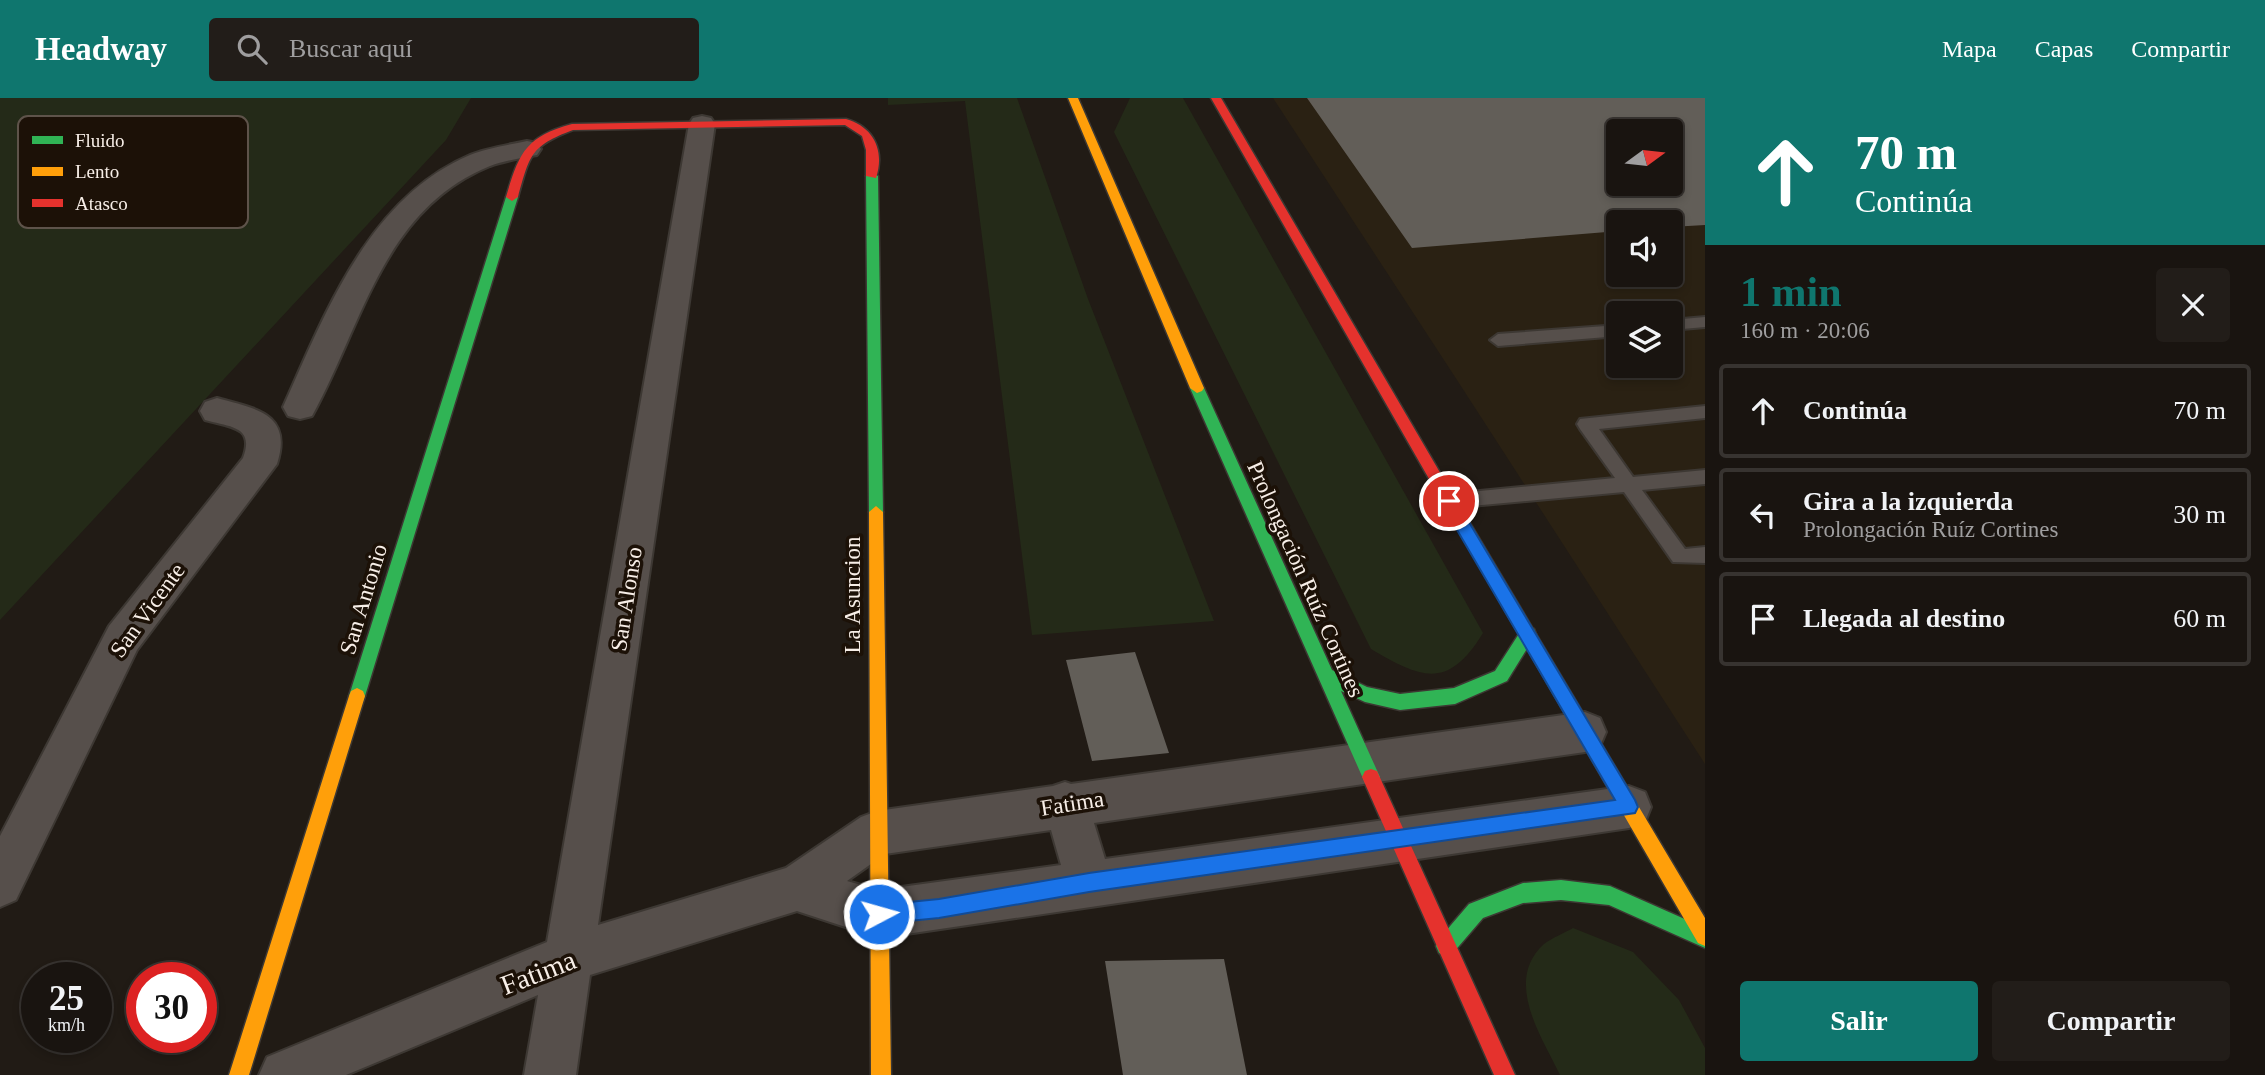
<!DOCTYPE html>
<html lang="es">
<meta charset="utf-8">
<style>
body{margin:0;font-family:Georgia,serif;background:#221d19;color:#f1f3f6;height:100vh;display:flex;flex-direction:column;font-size:26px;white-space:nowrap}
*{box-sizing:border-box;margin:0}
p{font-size:23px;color:#9f9e9f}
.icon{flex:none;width:38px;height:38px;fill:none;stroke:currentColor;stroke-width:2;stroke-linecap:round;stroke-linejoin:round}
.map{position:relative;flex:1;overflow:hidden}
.sheet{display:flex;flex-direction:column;background:#191410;width:560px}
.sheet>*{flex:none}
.guide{background:#0f766e;color:#fff;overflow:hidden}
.needle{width:46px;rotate:75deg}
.buttons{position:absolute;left:1606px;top:21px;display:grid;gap:14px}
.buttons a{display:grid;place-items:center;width:77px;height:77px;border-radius:7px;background:#191410;box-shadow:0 4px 10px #0003,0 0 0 2px #373330;font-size:35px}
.speed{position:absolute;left:21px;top:864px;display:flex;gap:14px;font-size:35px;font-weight:700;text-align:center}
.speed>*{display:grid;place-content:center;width:91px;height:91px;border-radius:50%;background:#191410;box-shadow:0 4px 10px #0003,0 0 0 2px #373330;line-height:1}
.speed small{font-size:18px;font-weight:400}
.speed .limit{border:10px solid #d22;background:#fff;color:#111}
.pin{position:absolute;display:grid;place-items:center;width:60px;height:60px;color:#fff;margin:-30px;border:4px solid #fff;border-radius:50%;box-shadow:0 2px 7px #0007}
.me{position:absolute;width:77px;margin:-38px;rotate:84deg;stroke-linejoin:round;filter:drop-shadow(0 0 5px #0008)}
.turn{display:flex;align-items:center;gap:24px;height:147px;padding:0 35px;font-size:32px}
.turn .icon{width:91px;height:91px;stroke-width:2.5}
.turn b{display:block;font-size:49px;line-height:60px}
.round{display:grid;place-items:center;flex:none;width:74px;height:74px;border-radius:7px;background:#221d19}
.head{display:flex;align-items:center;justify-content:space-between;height:119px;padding:0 35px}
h1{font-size:42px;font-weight:800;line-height:52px;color:#0f766e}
.primary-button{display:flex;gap:14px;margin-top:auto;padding:14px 35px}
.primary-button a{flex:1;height:80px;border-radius:7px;background:#0f766e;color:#fff;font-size:28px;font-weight:800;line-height:80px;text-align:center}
.primary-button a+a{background:#221d19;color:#f1f3f6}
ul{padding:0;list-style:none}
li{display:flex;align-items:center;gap:21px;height:94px;margin:0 14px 10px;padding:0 21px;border:4px solid #373330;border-radius:7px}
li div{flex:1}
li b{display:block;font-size:26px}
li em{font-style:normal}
header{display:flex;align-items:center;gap:42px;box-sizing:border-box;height:98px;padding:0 35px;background:#0f766e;color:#fff}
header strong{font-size:33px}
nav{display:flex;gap:38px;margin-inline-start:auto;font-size:24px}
.search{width:490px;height:63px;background:#221d19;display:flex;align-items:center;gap:18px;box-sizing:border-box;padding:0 24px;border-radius:7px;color:#9f9e9f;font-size:26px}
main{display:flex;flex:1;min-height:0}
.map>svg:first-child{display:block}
.industrial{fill:#2a2113;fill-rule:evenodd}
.green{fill:#242a18}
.building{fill:#625e58;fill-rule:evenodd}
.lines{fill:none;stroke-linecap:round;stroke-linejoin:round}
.lane-casing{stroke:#3d3833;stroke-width:4}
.street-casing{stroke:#3d3833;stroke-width:4}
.fast-casing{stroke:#3d3833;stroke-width:3}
.slow-casing{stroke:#3d3833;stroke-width:3}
.jam-casing{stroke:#3d3833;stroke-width:3}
.lane{fill:#564f4b;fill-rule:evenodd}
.street{fill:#564f4b;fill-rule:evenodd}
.fast{fill:#30b455;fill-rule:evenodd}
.slow{fill:#ff9f0a;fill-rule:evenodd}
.jam{fill:#e5322d;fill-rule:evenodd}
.route{fill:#1a73e8;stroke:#114b97;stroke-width:2}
.labels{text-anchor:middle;stroke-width:7;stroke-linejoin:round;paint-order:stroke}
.street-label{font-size:23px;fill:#f7eee7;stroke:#1c1107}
.near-street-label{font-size:28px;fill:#f7eee7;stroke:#1c1107}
.key{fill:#1c1107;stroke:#5e534a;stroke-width:2}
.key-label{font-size:19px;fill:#f7eee7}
</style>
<header>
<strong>Headway</strong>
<div class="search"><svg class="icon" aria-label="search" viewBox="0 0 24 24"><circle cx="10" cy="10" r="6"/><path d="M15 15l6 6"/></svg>Buscar aquí</div>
<nav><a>Mapa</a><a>Capas</a><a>Compartir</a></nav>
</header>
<main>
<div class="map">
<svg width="1705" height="977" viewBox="0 0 1705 977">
<rect width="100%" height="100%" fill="#211b15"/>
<path class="industrial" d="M 1273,0 L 1705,0 L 1705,666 L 1457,282 ZM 1619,33 L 1671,33 L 1671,86 L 1619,86 ZM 1619,124 L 1671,124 L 1671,177 L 1619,177 ZM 1619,215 L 1671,215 L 1671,268 L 1619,268 Z"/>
<path class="green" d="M 0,0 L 471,0 L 446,42 L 0,522 Z
M 888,0 L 1017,0 L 1088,201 L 1214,523 L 1032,537 L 965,3 L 888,7 Z
M 1130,0 L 1183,0 L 1483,535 C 1448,592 1422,581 1371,551 L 1114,34 Z
M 1573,830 L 1633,854 L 1679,902 L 1705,950 L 1705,977 L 1560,977 C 1542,939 1503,883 1544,846 C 1552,840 1564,835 1573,830 Z"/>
<path class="building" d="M 1307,0 L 1705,0 L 1705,127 L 1671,129 L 1671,124 L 1619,124 L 1619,133 L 1412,150 ZM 1619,33 L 1671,33 L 1671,86 L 1619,86 Z
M 1135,554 L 1169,655 L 1092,663 L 1066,562 Z
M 1224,861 L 1247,977 L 1123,977 L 1105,863 Z"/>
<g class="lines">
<defs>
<path id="lane" d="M 1705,219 L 1705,229 L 1671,232 L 1671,222 Z
M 1619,227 L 1619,238 L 1498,248 L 1490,242 L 1498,236 Z
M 1705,308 L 1705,320 L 1599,331 L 1633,379 L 1705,372 L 1705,386 L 1642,392 L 1685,451 L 1705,449 L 1705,465 L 1673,464 L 1624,394 L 1449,410 L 1440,403 L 1449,396 L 1615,380 L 1580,331 L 1577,326 L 1580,321 Z"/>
<path id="street" d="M 702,18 L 711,20 L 715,26 L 598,827 L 786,770 L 861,719 L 877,713 L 1053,688 L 1065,684 L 1071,686 L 1585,614 L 1600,620 L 1606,634 L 1600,648 L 1585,654 L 1094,725 L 1105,761 L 1629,688 L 1645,694 L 1651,709 L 1645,724 L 1629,730 L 879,840 L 797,813 L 590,877 L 576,977 L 524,977 L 538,897 L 346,977 L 259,977 L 267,959 L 547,844 L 689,26 L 693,20 ZM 1051,732 L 1061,767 L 879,792 L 847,783 L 885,756 Z
M 527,43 L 537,45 L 541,51 L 537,57 C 521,60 504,63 490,68 C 383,111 362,228 312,318 L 300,321 L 288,318 L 283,309 C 325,216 368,100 470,57 C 487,50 509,47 527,43 Z
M 217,300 C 256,311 293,315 277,366 L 137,552 L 16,802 L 0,809 L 0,738 L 109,528 L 243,360 C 255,328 230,329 205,322 L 200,313 L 205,304 Z"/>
<path id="fast" d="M 872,75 L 878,78 L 883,414 L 876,420 L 869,414 L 866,78 Z
M 512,95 L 518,99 L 365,598 L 363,603 L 357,606 L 351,603 L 349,598 L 506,99 Z
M 1197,285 L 1204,290 L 1332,572 L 1367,589 L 1400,596 L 1454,590 L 1495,573 L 1522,531 L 1528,529 L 1534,531 L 1536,536 L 1507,583 L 1455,606 L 1400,612 L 1365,604 L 1341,593 L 1380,679 L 1377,685 L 1371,687 L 1365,685 L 1190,290 Z
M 1561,782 L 1610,788 L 1705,830 L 1705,850 L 1609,807 L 1561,802 L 1523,805 L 1483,820 L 1453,855 L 1446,858 L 1439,855 L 1436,848 L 1439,841 L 1469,806 L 1523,785 Z"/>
<path id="slow" d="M 1068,0 L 1078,0 L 1204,290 L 1202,293 L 1197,295 L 1190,290 Z
M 1437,376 L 1442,378 L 1705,820 L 1705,848 L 1698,845 L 1432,386 L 1430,382 Z
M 876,408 L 883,414 L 891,977 L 871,977 L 869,414 Z
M 357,590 L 363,593 L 365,598 L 249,977 L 229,977 L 349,598 L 351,593 Z"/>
<path id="jam" d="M 1211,0 L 1221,0 L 1442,378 L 1444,382 L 1442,386 L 1432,386 Z
M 846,21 C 874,29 885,53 876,80 L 866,78 L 866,52 L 862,38 L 845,27 L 573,32 C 530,48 530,57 518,99 L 512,103 L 506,99 C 519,55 525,39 572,26 Z
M 1371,671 L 1377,673 L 1515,977 L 1494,977 L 1362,679 L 1365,673 Z"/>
</defs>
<use href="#lane" class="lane-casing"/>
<use href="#street" class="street-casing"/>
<use href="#fast" class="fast-casing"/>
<use href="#slow" class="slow-casing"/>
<use href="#jam" class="jam-casing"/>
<use href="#lane" class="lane"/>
<use href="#street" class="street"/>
<use href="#fast" class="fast"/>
<use href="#slow" class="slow"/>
<use href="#jam" class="jam"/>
</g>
<path class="route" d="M 1449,397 L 1454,399 L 1635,702 L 1638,709 L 1635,715 L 1089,794 L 939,820 L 879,826 L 872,823 L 869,816 L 872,809 L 879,807 L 939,801 L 1089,775 L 1615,702 L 1443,408 L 1443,399 Z"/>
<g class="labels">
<g class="street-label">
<text transform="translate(1306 481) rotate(66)" y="8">Prolongación Ruíz Cortines</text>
<text transform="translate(852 497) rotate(-90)" y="8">La Asuncion</text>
<text transform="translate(363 501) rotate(-73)" y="8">San Antonio</text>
<text transform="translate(626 501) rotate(-81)" y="8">San Alonso</text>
<text transform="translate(147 512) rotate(-54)" y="8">San Vicente</text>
<text transform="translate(1072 705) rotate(-9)" y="8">Fatima</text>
</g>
<g class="near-street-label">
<text transform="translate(538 874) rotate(-21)" y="10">Fatima</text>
</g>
</g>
<rect x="18" y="18" width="230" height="112" rx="10" class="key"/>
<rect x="32" y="38" width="31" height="8" fill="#30b455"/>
<rect x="32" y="69" width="31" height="9" fill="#ff9f0a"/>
<rect x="32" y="101" width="31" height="8" fill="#e5322d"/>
<g class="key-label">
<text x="75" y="49">Fluido</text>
<text x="75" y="80">Lento</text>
<text x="75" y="112">Atasco</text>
</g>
</svg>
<div class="buttons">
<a><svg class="needle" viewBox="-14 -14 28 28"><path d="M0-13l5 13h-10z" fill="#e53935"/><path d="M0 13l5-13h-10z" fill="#9f9e9f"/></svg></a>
<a><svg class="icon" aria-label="sound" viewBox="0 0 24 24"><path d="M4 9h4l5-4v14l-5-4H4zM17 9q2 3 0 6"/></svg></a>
<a><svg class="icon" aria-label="layers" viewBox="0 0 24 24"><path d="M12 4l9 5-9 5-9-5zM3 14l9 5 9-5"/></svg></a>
</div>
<div class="speed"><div>25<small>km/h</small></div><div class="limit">30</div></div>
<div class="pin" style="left:1449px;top:403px;background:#d93025"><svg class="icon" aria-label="arrive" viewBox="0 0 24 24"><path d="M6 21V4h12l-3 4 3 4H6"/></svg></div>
<svg class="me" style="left:879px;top:816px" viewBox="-20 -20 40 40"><circle r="17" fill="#1a73e8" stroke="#fff" stroke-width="3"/><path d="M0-11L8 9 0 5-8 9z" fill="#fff"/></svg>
</div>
<section class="sheet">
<div class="guide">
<div class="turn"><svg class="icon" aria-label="ahead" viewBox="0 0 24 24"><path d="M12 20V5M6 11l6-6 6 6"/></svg><div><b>70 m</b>Continúa</div></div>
</div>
<div class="head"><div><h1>1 min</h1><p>160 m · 20:06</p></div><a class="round"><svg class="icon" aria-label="close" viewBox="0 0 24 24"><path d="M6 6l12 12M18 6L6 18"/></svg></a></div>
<ul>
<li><svg class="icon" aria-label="ahead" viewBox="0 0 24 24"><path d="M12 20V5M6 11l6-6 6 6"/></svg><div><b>Continúa</b></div><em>70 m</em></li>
<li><svg class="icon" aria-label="left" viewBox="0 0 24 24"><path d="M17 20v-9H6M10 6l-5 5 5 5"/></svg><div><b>Gira a la izquierda</b><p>Prolongación Ruíz Cortines</p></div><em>30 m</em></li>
<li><svg class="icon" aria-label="arrive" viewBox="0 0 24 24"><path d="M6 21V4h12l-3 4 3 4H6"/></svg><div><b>Llegada al destino</b></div><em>60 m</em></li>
</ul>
<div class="primary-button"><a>Salir</a><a>Compartir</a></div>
</section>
</main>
